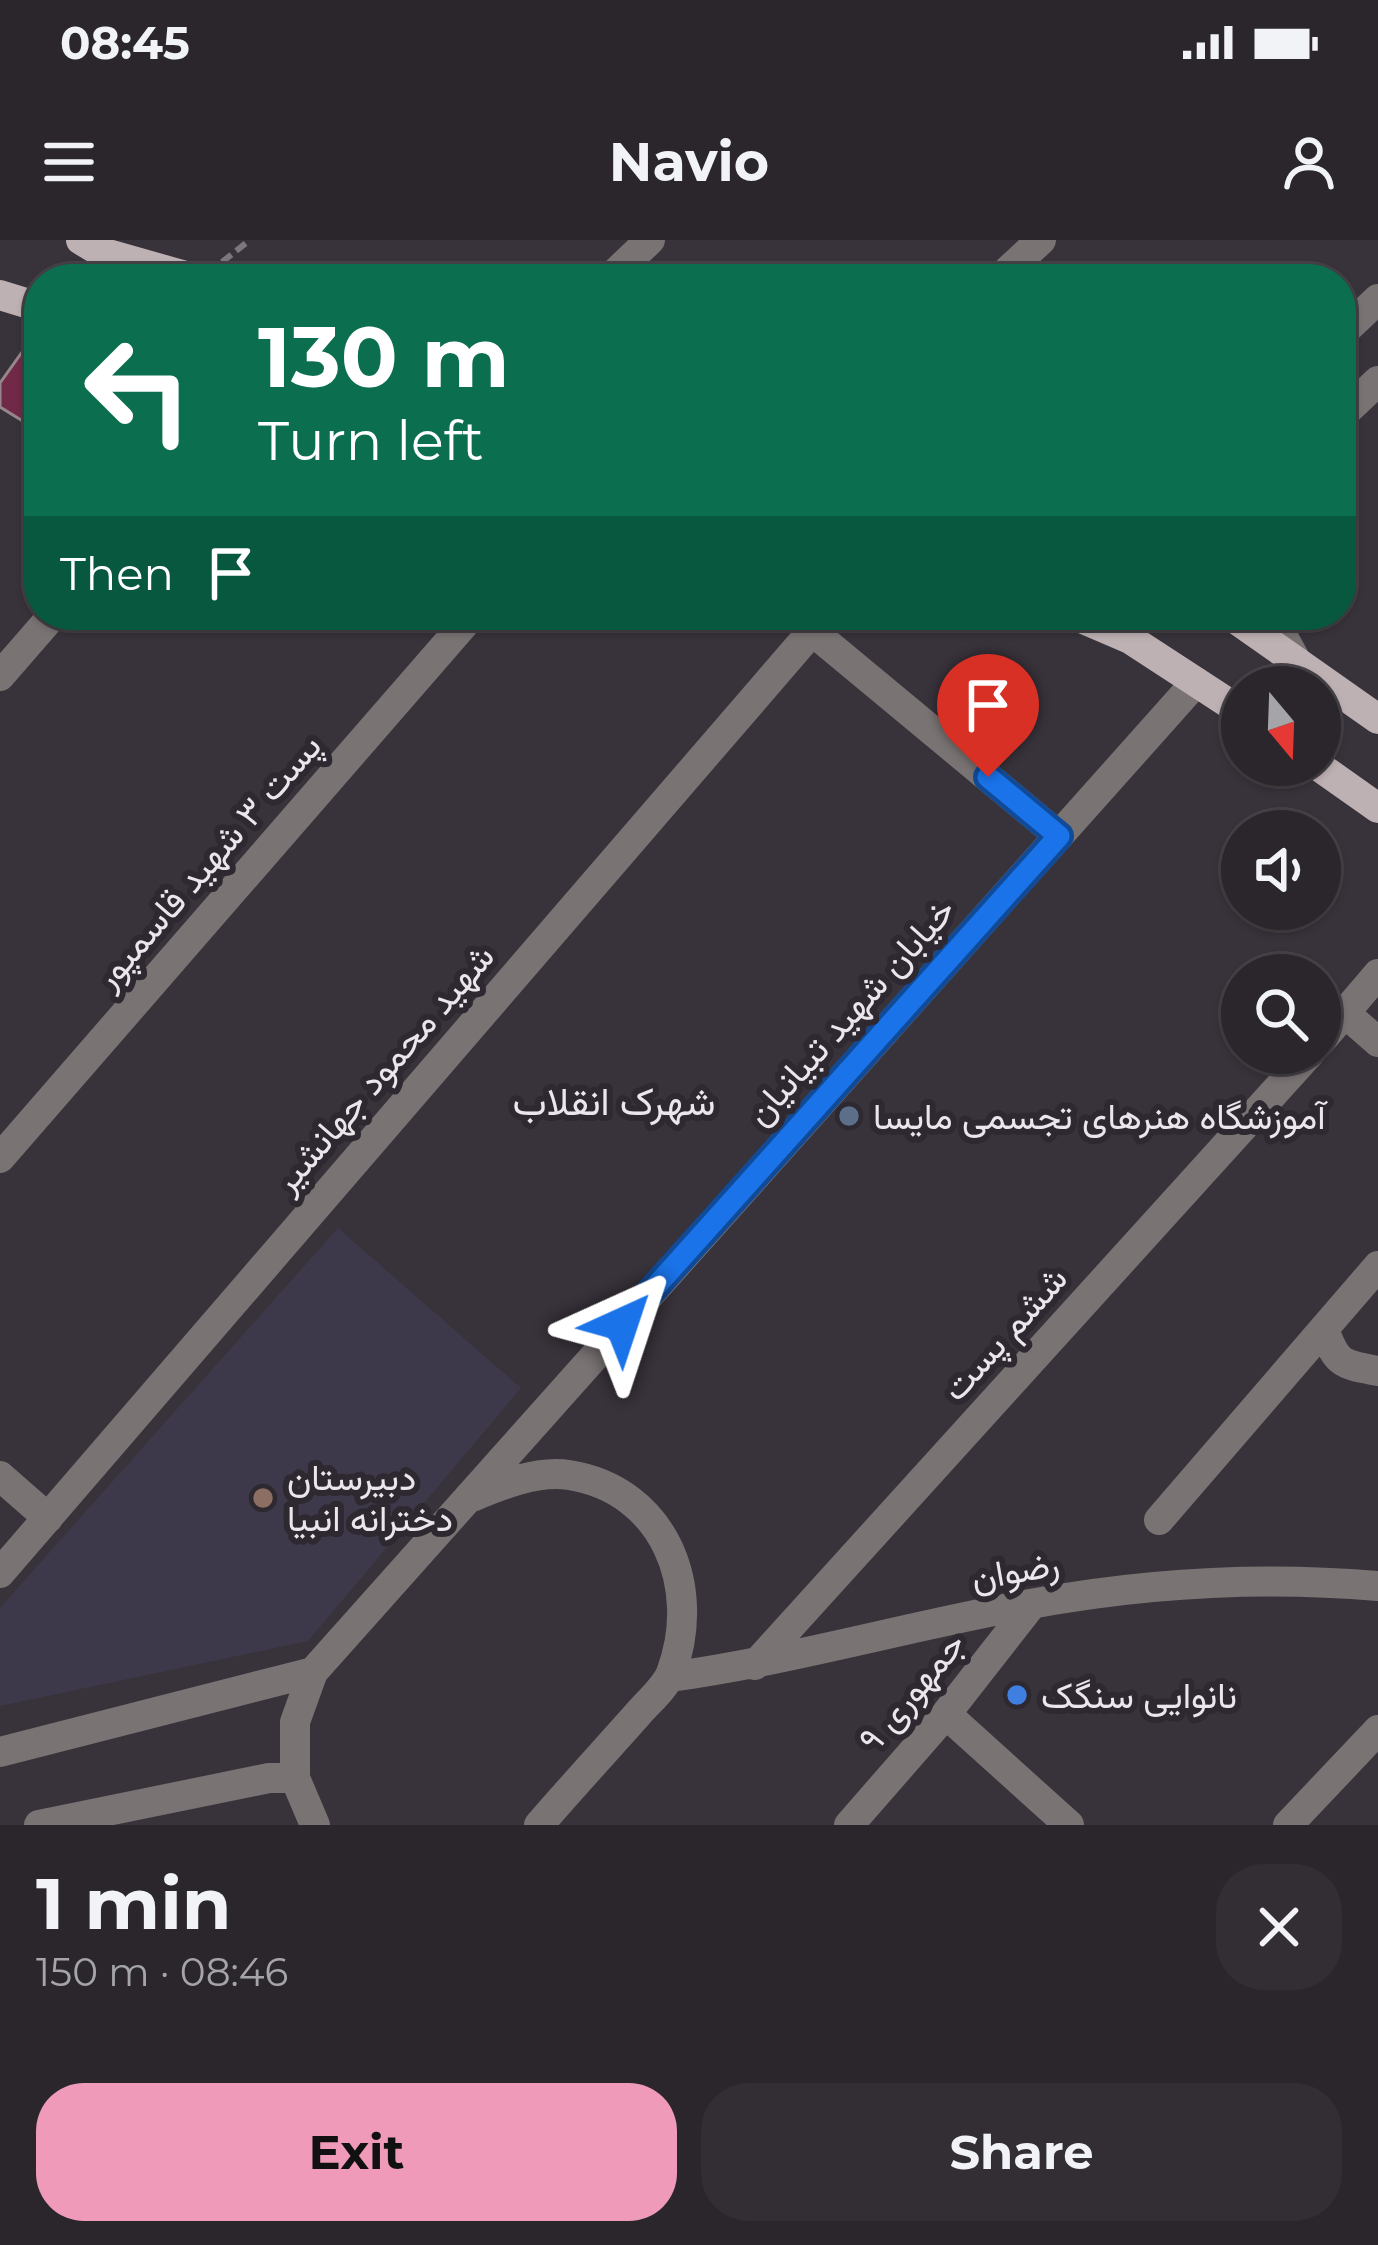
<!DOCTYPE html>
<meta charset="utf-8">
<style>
body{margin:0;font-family:Montserrat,Vazirmatn,sans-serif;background:#322e34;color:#f1f3f6;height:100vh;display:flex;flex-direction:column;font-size:45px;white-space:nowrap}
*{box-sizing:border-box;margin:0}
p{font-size:39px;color:#a5a5a9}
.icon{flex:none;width:66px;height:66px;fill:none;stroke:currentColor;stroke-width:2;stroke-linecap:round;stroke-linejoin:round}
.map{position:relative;height:1585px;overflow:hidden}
.sheet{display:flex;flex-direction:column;background:#2a262c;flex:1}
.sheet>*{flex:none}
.hud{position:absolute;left:24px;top:24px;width:1332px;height:366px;border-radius:48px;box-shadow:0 3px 9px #0004,0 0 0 3px #464348;background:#0b6e4f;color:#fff;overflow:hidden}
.needle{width:78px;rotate:161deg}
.tools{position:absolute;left:1221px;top:426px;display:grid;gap:24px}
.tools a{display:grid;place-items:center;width:120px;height:120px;border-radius:50%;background:#2a262c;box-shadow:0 3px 9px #0004,0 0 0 3px #464348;font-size:60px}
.pin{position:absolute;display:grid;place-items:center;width:102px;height:102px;color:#fff;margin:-123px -51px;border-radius:50% 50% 50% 0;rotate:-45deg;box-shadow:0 0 12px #0007}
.pin .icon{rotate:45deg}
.me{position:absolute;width:132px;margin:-66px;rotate:42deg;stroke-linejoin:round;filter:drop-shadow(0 0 9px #0008)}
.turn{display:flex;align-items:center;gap:42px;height:252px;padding:0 36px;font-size:54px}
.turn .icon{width:156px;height:156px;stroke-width:2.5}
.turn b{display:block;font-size:84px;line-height:102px}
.then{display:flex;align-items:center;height:114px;padding:0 36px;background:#0003;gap:24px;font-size:45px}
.round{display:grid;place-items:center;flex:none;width:126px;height:126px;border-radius:48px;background:#322e34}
.headline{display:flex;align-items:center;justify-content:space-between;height:204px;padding:0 36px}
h1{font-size:72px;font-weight:700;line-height:90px}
.action{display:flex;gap:24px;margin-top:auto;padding:24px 36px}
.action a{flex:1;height:138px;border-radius:48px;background:#ef9ab8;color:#111;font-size:48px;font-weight:700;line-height:138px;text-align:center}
.action a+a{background:#322e34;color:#f1f3f6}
.status{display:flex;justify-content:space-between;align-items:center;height:84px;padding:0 60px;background:#2a262c;direction:ltr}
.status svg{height:33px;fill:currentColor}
header{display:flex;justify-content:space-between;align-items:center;height:156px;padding:0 36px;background:#2a262c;font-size:54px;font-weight:700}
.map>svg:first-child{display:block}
.education{fill:#3e394a}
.building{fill:#702946;stroke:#95878b;stroke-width:3}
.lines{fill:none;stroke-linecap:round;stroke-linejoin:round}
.path{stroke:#7c777e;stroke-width:6;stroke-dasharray:12 6;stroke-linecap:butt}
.minor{stroke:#7a7374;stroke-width:30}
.major{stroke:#beb1b4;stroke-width:30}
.route-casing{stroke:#114b97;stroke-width:30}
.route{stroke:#1a73e8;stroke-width:21}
.service-dot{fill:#5c6f8a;stroke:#2e2830;stroke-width:4.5}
.education-dot{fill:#8d6e63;stroke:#2e2830;stroke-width:4.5}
.shop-dot{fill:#3f7fe0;stroke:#2e2830;stroke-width:4.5}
.labels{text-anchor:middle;stroke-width:12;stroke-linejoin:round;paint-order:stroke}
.street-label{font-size:36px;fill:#eae6ec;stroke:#2e2830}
.poi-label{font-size:36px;fill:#eae6ec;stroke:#2e2830;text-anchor:start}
.neighbourhood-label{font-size:39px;fill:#eae6ec;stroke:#2e2830}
</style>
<div class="status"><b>08:45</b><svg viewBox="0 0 49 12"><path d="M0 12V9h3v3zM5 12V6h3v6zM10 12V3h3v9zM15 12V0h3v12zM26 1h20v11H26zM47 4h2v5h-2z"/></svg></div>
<header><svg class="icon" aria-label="menu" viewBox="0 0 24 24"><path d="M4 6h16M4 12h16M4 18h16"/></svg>Navio<svg class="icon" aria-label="person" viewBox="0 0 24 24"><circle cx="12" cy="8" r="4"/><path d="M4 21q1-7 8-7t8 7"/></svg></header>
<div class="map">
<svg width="1378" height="1585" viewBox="0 0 1378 1585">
<rect width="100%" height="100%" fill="#38323a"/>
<path class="education" d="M 338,988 L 521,1148 L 308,1401 L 0,1466 L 0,1368 Z"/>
<path class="building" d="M 30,101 L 39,103 L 39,191 L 0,167 L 0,143 Z"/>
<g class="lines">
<path class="path" d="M 222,22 L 250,0"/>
<path class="minor" d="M 609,39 L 650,0
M 999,39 L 1041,0
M 1341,94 L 1378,59
M 1341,176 L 1378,141
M 1271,375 L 1294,417
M 812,391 L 1059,596
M 0,436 L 53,375
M 1346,774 L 1378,802
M 1320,802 L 1378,734
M 0,918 L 472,375
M 1324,1089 C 1337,1125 1342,1124 1378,1131
M 0,1236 L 48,1278
M 472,1257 C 501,1245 537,1230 569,1235 C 665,1250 703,1348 671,1433 C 665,1448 648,1462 637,1475 C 604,1512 571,1548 539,1585
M 1159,1280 L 1378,1026
M 0,1333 L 826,375
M 755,1425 L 1310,813
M 670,1437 C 792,1420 909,1386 1030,1364 C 1144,1343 1263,1336 1378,1346
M 946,1474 L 1069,1585
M 0,1512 L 313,1432
M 39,1585 L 269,1538 L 295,1538
M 315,1585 L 295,1538 L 295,1482 L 313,1432 L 1196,442
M 849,1585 L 946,1474 L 1032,1364
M 1288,1585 L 1378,1490"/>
<path class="major" d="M 81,0 L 101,12 L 196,39
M 0,55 L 39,67
M 1074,375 L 1130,399 L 1242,472
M 1230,375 L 1378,479
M 1317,525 L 1378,568"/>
</g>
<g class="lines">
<defs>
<path id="route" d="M 622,1084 L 1059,596 L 988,537"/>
</defs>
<use href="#route" class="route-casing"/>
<use href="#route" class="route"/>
</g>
<circle class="service-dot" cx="849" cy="876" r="12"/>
<circle class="education-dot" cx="263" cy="1258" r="12"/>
<circle class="shop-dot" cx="1017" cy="1455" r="12"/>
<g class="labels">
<g class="street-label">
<text transform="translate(207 621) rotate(-49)" y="13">پست ۳ شهید قاسمپور</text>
<text transform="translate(850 771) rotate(-48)" y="13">خیابان شهید تبیانیان</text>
<text transform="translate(383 828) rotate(-49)" y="13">شهید محمود جهانشیر</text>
<text transform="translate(1004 1093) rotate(-48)" y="13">ششم پست</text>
<text transform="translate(1015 1330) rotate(-10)" y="13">رضوان</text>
<text transform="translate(911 1451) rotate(-50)" y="13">جمهوری ۹</text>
</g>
<g class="poi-label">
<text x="873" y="889">آموزشگاه هنرهای تجسمی مایسا</text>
<text x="287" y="1250">دبیرستان<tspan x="287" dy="41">دخترانه انبیا</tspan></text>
<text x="1041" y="1468">نانوایی سنگک</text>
</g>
<g class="neighbourhood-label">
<text x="614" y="875">شهرک انقلاب</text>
</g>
</g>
</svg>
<div class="tools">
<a><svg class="needle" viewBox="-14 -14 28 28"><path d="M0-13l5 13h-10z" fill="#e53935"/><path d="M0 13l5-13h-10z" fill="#a5a5a9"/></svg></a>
<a><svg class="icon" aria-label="sound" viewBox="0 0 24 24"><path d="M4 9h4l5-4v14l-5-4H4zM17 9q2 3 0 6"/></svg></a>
<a><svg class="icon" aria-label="search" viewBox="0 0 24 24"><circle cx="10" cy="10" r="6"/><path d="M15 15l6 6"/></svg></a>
</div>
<div class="pin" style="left:988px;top:537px;background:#d93025"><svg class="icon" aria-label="arrive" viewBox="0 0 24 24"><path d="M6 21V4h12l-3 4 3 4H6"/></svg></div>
<svg class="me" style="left:622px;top:1084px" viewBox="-20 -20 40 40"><path d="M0-17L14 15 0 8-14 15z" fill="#1a73e8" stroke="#fff" stroke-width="4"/></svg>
<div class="hud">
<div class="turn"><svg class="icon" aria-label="left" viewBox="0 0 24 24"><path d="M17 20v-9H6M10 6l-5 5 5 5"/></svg><div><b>130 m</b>Turn left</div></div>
<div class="then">Then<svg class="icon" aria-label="arrive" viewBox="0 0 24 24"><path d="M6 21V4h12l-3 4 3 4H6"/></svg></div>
</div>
</div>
<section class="sheet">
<div class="headline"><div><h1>1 min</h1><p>150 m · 08:46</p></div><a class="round"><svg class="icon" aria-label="close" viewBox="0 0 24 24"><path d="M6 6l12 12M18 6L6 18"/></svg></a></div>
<div class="action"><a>Exit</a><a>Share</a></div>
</section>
